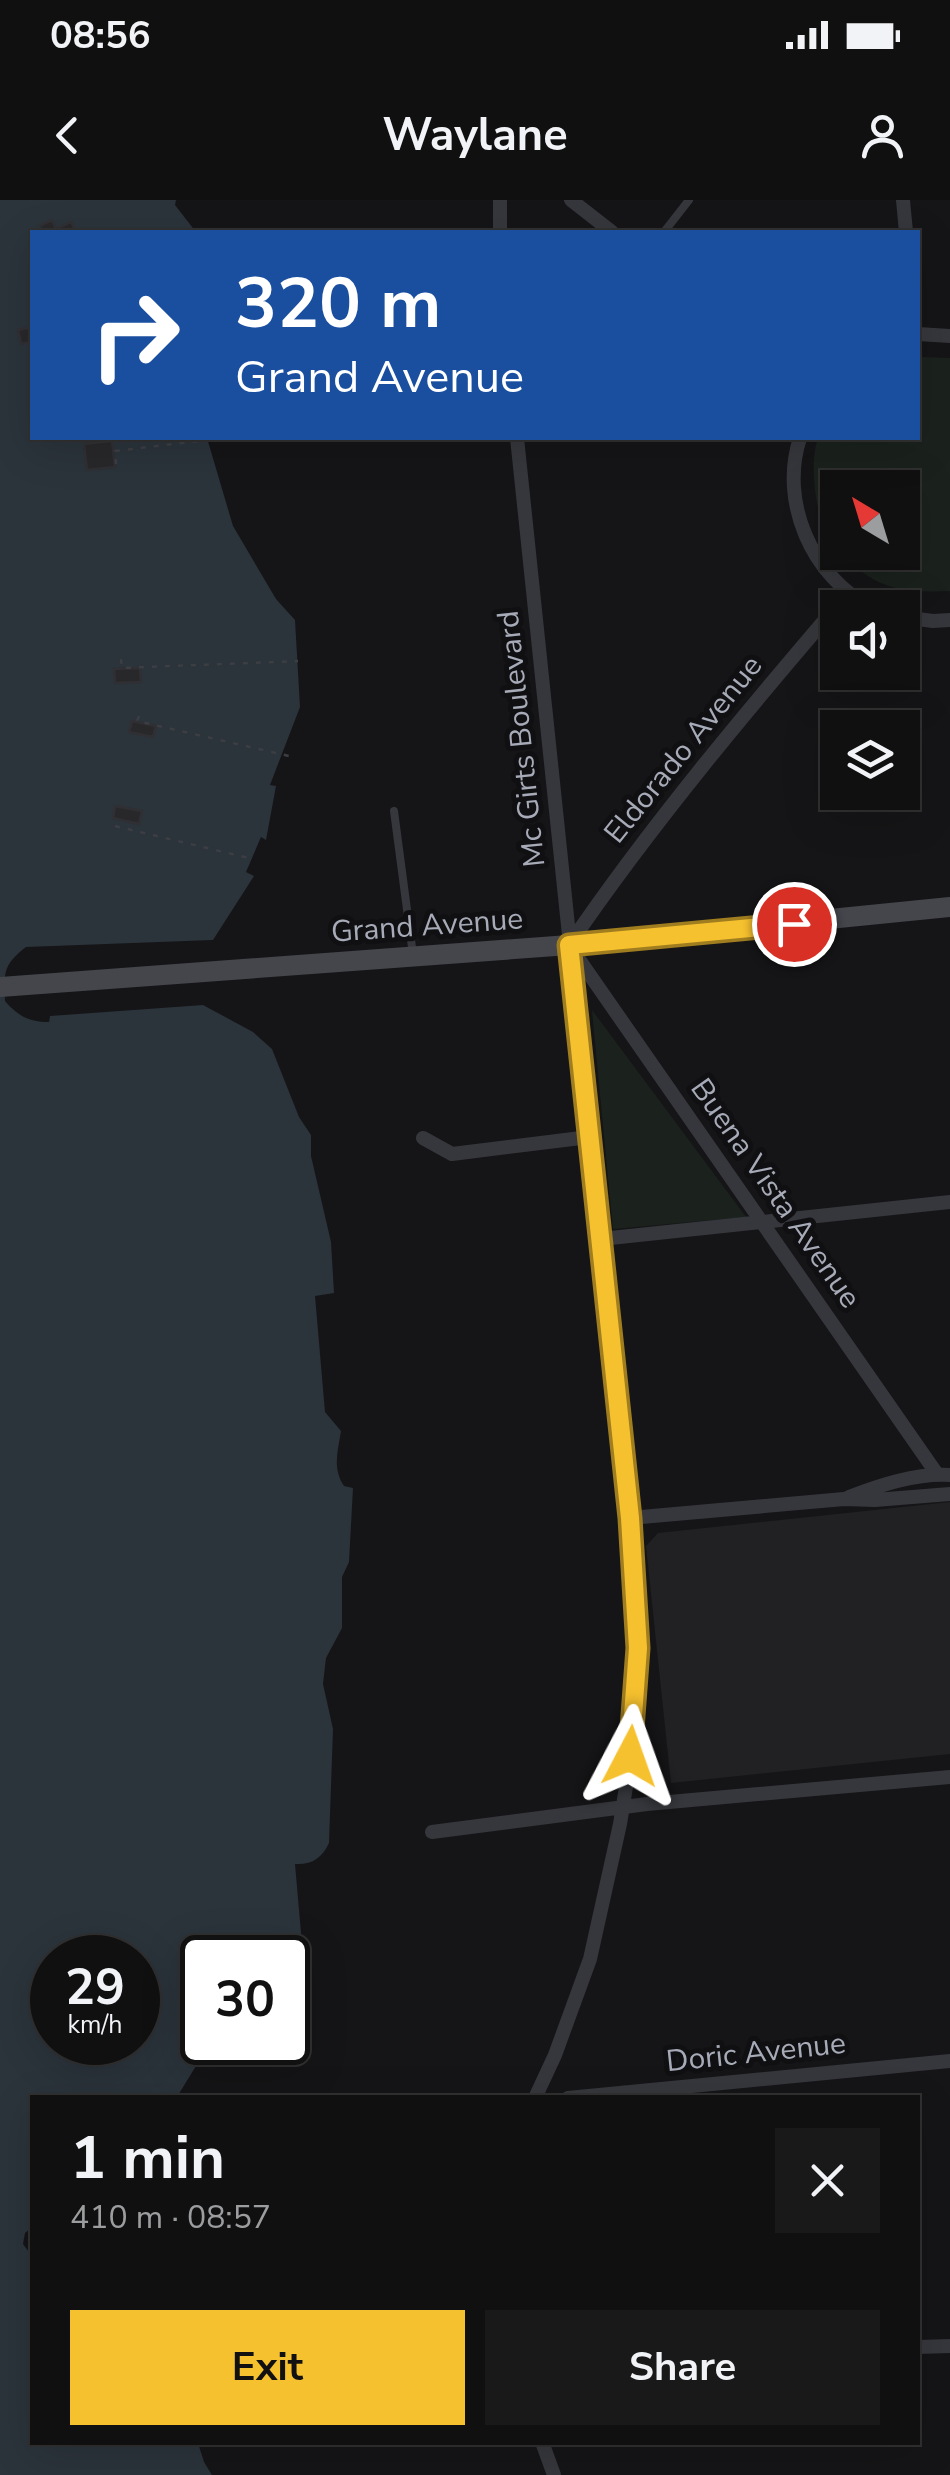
<!DOCTYPE html>
<meta charset="utf-8">
<style>
body{margin:0;font-family:"Nunito Sans",sans-serif;background:#19191a;color:#f1f3f6;height:100vh;display:flex;flex-direction:column;font-size:38px;white-space:nowrap}
*{box-sizing:border-box;margin:0}
p{font-size:32px;color:#9c9d9f}
.icon{flex:none;width:55px;height:55px;fill:none;stroke:currentColor;stroke-width:2;stroke-linecap:round;stroke-linejoin:round}
.map{position:relative;flex:1;overflow:hidden}
.sheet{position:absolute;left:30px;top:1895px;width:890px;height:350px;display:flex;flex-direction:column;background:#101011;border-radius:0px;box-shadow:0 10px 40px #0002,0 0 0 2px #303031}
.sheet>*{flex:none}
.banner{position:absolute;left:30px;top:30px;width:890px;height:210px;border-radius:0px;box-shadow:0 10px 40px #0002,0 0 0 2px #303031;background:#1a4fa0;color:#fff;overflow:hidden}
.needle{width:65px;rotate:322deg}
.buttons{position:absolute;left:820px;top:270px;display:grid;gap:20px}
.buttons a{display:grid;place-items:center;width:100px;height:100px;border-radius:0px;background:#101011;box-shadow:0 10px 40px #0002,0 0 0 2px #303031;font-size:50px}
.speed{position:absolute;left:30px;top:1735px;display:flex;gap:20px;font-size:50px;font-weight:700;text-align:center}
.speed>*{display:grid;place-content:center;width:130px;height:130px;border-radius:50%;background:#101011;box-shadow:0 10px 40px #0002,0 0 0 2px #303031;line-height:1}
.speed small{font-size:25px;font-weight:400}
.speed .limit{border:5px solid #111;border-radius:15px;background:#fff;color:#111}
.pin{position:absolute;display:grid;place-items:center;width:85px;height:85px;color:#fff;margin:-42px;border:5px solid #fff;border-radius:50%;box-shadow:0 2px 10px #0007}
.me{position:absolute;width:110px;margin:-55px;rotate:4deg;stroke-linejoin:round;filter:drop-shadow(0 0 8px #0008)}
.turn{display:flex;align-items:center;gap:35px;height:210px;padding:0 40px;font-size:45px}
.turn .icon{width:130px;height:130px;stroke-width:2.5}
.turn b{display:block;font-size:70px;line-height:85px}
.round{display:grid;place-items:center;flex:none;width:105px;height:105px;border-radius:0px;background:#19191a}
.headline{display:flex;align-items:center;justify-content:space-between;height:170px;padding:0 40px}
h1{font-size:60px;font-weight:700;line-height:75px}
.primary-button{display:flex;gap:20px;margin-top:auto;padding:20px 40px}
.primary-button a{flex:1;height:115px;border-radius:0px;background:#f6c12f;color:#111;font-size:40px;font-weight:700;line-height:115px;text-align:center}
.primary-button a+a{background:#19191a;color:#f1f3f6}
.status{display:flex;justify-content:space-between;align-items:center;height:70px;padding:0 50px;background:#101011;direction:ltr}
.status svg{height:28px;fill:currentColor}
header{display:flex;justify-content:space-between;align-items:center;height:130px;padding:0 40px;background:#101011;font-size:45px;font-weight:700}
.map>svg:first-child{display:block}
.built{fill:#212124}
.green{fill:#1b221d}
.water{fill:#2b333b;fill-rule:evenodd}
.building{fill:#28282b;stroke:#302f33;stroke-width:2.5}
.lines{fill:none;stroke-linecap:round;stroke-linejoin:round}
.path{stroke:#3c3e43;stroke-width:2.5;stroke-dasharray:5 8;stroke-linecap:butt}
.lane{stroke:#36373c;stroke-width:8}
.street{stroke:#36373c;stroke-width:14}
.secondary{stroke:#44464c;stroke-width:20}
.route-casing{stroke:#a07d1f;stroke-width:25}
.route{stroke:#f6c12f;stroke-width:18}
.labels{text-anchor:middle;stroke-width:10;stroke-linejoin:round;paint-order:stroke}
.street-label{font-size:30px;fill:#a7abb8;stroke:#101012}
</style>
<div class="status"><b>08:56</b><svg viewBox="0 0 49 12"><path d="M0 12V9h3v3zM5 12V6h3v6zM10 12V3h3v9zM15 12V0h3v12zM26 1h20v11H26zM47 4h2v5h-2z"/></svg></div>
<header><svg class="icon" aria-label="back" viewBox="0 0 24 24"><path d="M15 5l-7 7 7 7"/></svg>Waylane<svg class="icon" aria-label="person" viewBox="0 0 24 24"><circle cx="12" cy="8" r="4"/><path d="M4 21q1-7 8-7t8 7"/></svg></header>
<div class="map">
<svg width="950" height="2275" viewBox="0 0 950 2275">
<rect width="100%" height="100%" fill="#151517"/>
<path class="built" d="M 950,1302 L 950,1554 L 671,1583 L 646,1346 L 658,1333 Z"/>
<path class="green" d="M 918,157 L 950,158 L 950,391 C 899,393 877,389 840,353 L 902,352 L 902,288 L 838,288 L 837,350 C 816,329 808,266 818,238 L 918,238 Z
M 592,810 L 746,1017 L 613,1029 Z"/>
<path class="water" d="M 0,0 L 176,0 L 175,5 L 196,32 L 32,32 L 32,238 L 207,238 L 233,326 L 276,399 L 295,420 L 300,507 L 270,585 L 276,586 L 266,640 L 261,637 L 246,672 L 254,676 L 213,740 L 26,747 C 3,765 4,772 5,801 C 18,816 29,822 49,822 L 50,816 L 203,805 L 253,832 L 272,849 L 299,917 L 311,935 L 311,956 L 331,1042 L 334,1093 L 315,1096 L 325,1212 L 341,1231 C 338,1251 332,1268 344,1286 L 353,1288 L 349,1362 L 342,1377 L 342,1428 L 326,1458 L 323,1484 L 333,1529 L 329,1643 C 322,1658 312,1665 295,1664 L 302,1744 L 288,1765 L 288,1758 L 202,1758 L 202,1842 L 210,1843 L 177,1897 L 32,1898 L 32,2027 L 25,2033 L 23,2044 L 32,2056 L 32,2242 L 198,2243 L 204,2262 L 212,2275 L 0,2275 ZM 52,1758 L 138,1758 L 138,1842 L 52,1842 Z"/>
<path class="building" d="M 52,20 L 56,29 L 71,22 L 76,32 L 43,32 L 40,26 Z
M 32,127 L 32,142 L 21,144 L 18,130 Z
M 112,241 L 115,267 L 87,270 L 84,244 Z
M 140,468 L 141,482 L 115,483 L 114,469 Z
M 132,521 L 156,526 L 153,537 L 129,532 Z
M 115,606 L 142,611 L 139,624 L 113,618 Z"/>
<g class="lines">
<path class="path" d="M 116,264 L 115,251 L 207,240
M 121,459 L 122,468 L 298,461
M 139,516 L 137,521 L 289,556
M 115,626 L 253,659"/>
<path class="lane" d="M 664,32 L 689,0
M 394,611 L 413,755"/>
<path class="street" d="M 500,0 L 500,32
M 571,0 L 612,32
M 903,0 L 906,32
M 918,134 L 950,136
M 517,238 L 630,1318 L 638,1448 L 631,1556 L 620,1624 L 590,1759 L 555,1855 L 535,1898
M 800,238 C 779,302 812,377 872,408
M 847,394 C 750,507 653,622 569,745 L 937,1274
M 902,417 L 933,421 L 950,420
M 423,938 L 452,954 L 589,937
M 601,1039 L 950,1002
M 849,1297 C 880,1285 916,1273 950,1275
M 630,1318 L 844,1299 L 875,1300 L 950,1294
M 432,1632 L 647,1604 L 950,1577
M 568,1898 L 950,1861
M 918,2147 L 950,2146
M 542,2242 L 554,2275"/>
<path class="secondary" d="M 0,787 L 569,745 L 950,707"/>
</g>
<g class="lines">
<defs>
<path id="route" d="M 630,1556 L 638,1448 L 630,1318 L 569,745 L 794,724"/>
</defs>
<use href="#route" class="route-casing"/>
<use href="#route" class="route"/>
</g>
<g class="labels">
<g class="street-label">
<text transform="translate(521 539) rotate(-96)" y="10">Mc Girts Boulevard</text>
<text transform="translate(683 549) rotate(-51)" y="10">Eldorado Avenue</text>
<text transform="translate(427 725) rotate(-4)" y="10">Grand Avenue</text>
<text transform="translate(776 993) rotate(55)" y="10">Buena Vista Avenue</text>
<text transform="translate(756 1852) rotate(-6)" y="10">Doric Avenue</text>
</g>
</g>
</svg>
<div class="buttons">
<a><svg class="needle" viewBox="-14 -14 28 28"><path d="M0-13l5 13h-10z" fill="#e53935"/><path d="M0 13l5-13h-10z" fill="#9c9d9f"/></svg></a>
<a><svg class="icon" aria-label="sound" viewBox="0 0 24 24"><path d="M4 9h4l5-4v14l-5-4H4zM17 9q2 3 0 6"/></svg></a>
<a><svg class="icon" aria-label="layers" viewBox="0 0 24 24"><path d="M12 4l9 5-9 5-9-5zM3 14l9 5 9-5"/></svg></a>
</div>
<div class="speed"><div>29<small>km/h</small></div><div class="limit">30</div></div>
<div class="pin" style="left:794px;top:724px;background:#d93025"><svg class="icon" aria-label="arrive" viewBox="0 0 24 24"><path d="M6 21V4h12l-3 4 3 4H6"/></svg></div>
<svg class="me" style="left:630px;top:1556px" viewBox="-20 -20 40 40"><path d="M0-17L14 15 0 8-14 15z" fill="#f6c12f" stroke="#fff" stroke-width="4"/></svg>
<div class="banner">
<div class="turn"><svg class="icon" aria-label="right" viewBox="0 0 24 24"><path d="M7 20v-9h11M14 6l5 5-5 5"/></svg><div><b>320 m</b>Grand Avenue</div></div>
</div>
<section class="sheet">
<div class="headline"><div><h1>1 min</h1><p>410 m · 08:57</p></div><a class="round"><svg class="icon" aria-label="close" viewBox="0 0 24 24"><path d="M6 6l12 12M18 6L6 18"/></svg></a></div>
<div class="primary-button"><a>Exit</a><a>Share</a></div>
</section>
</div>
